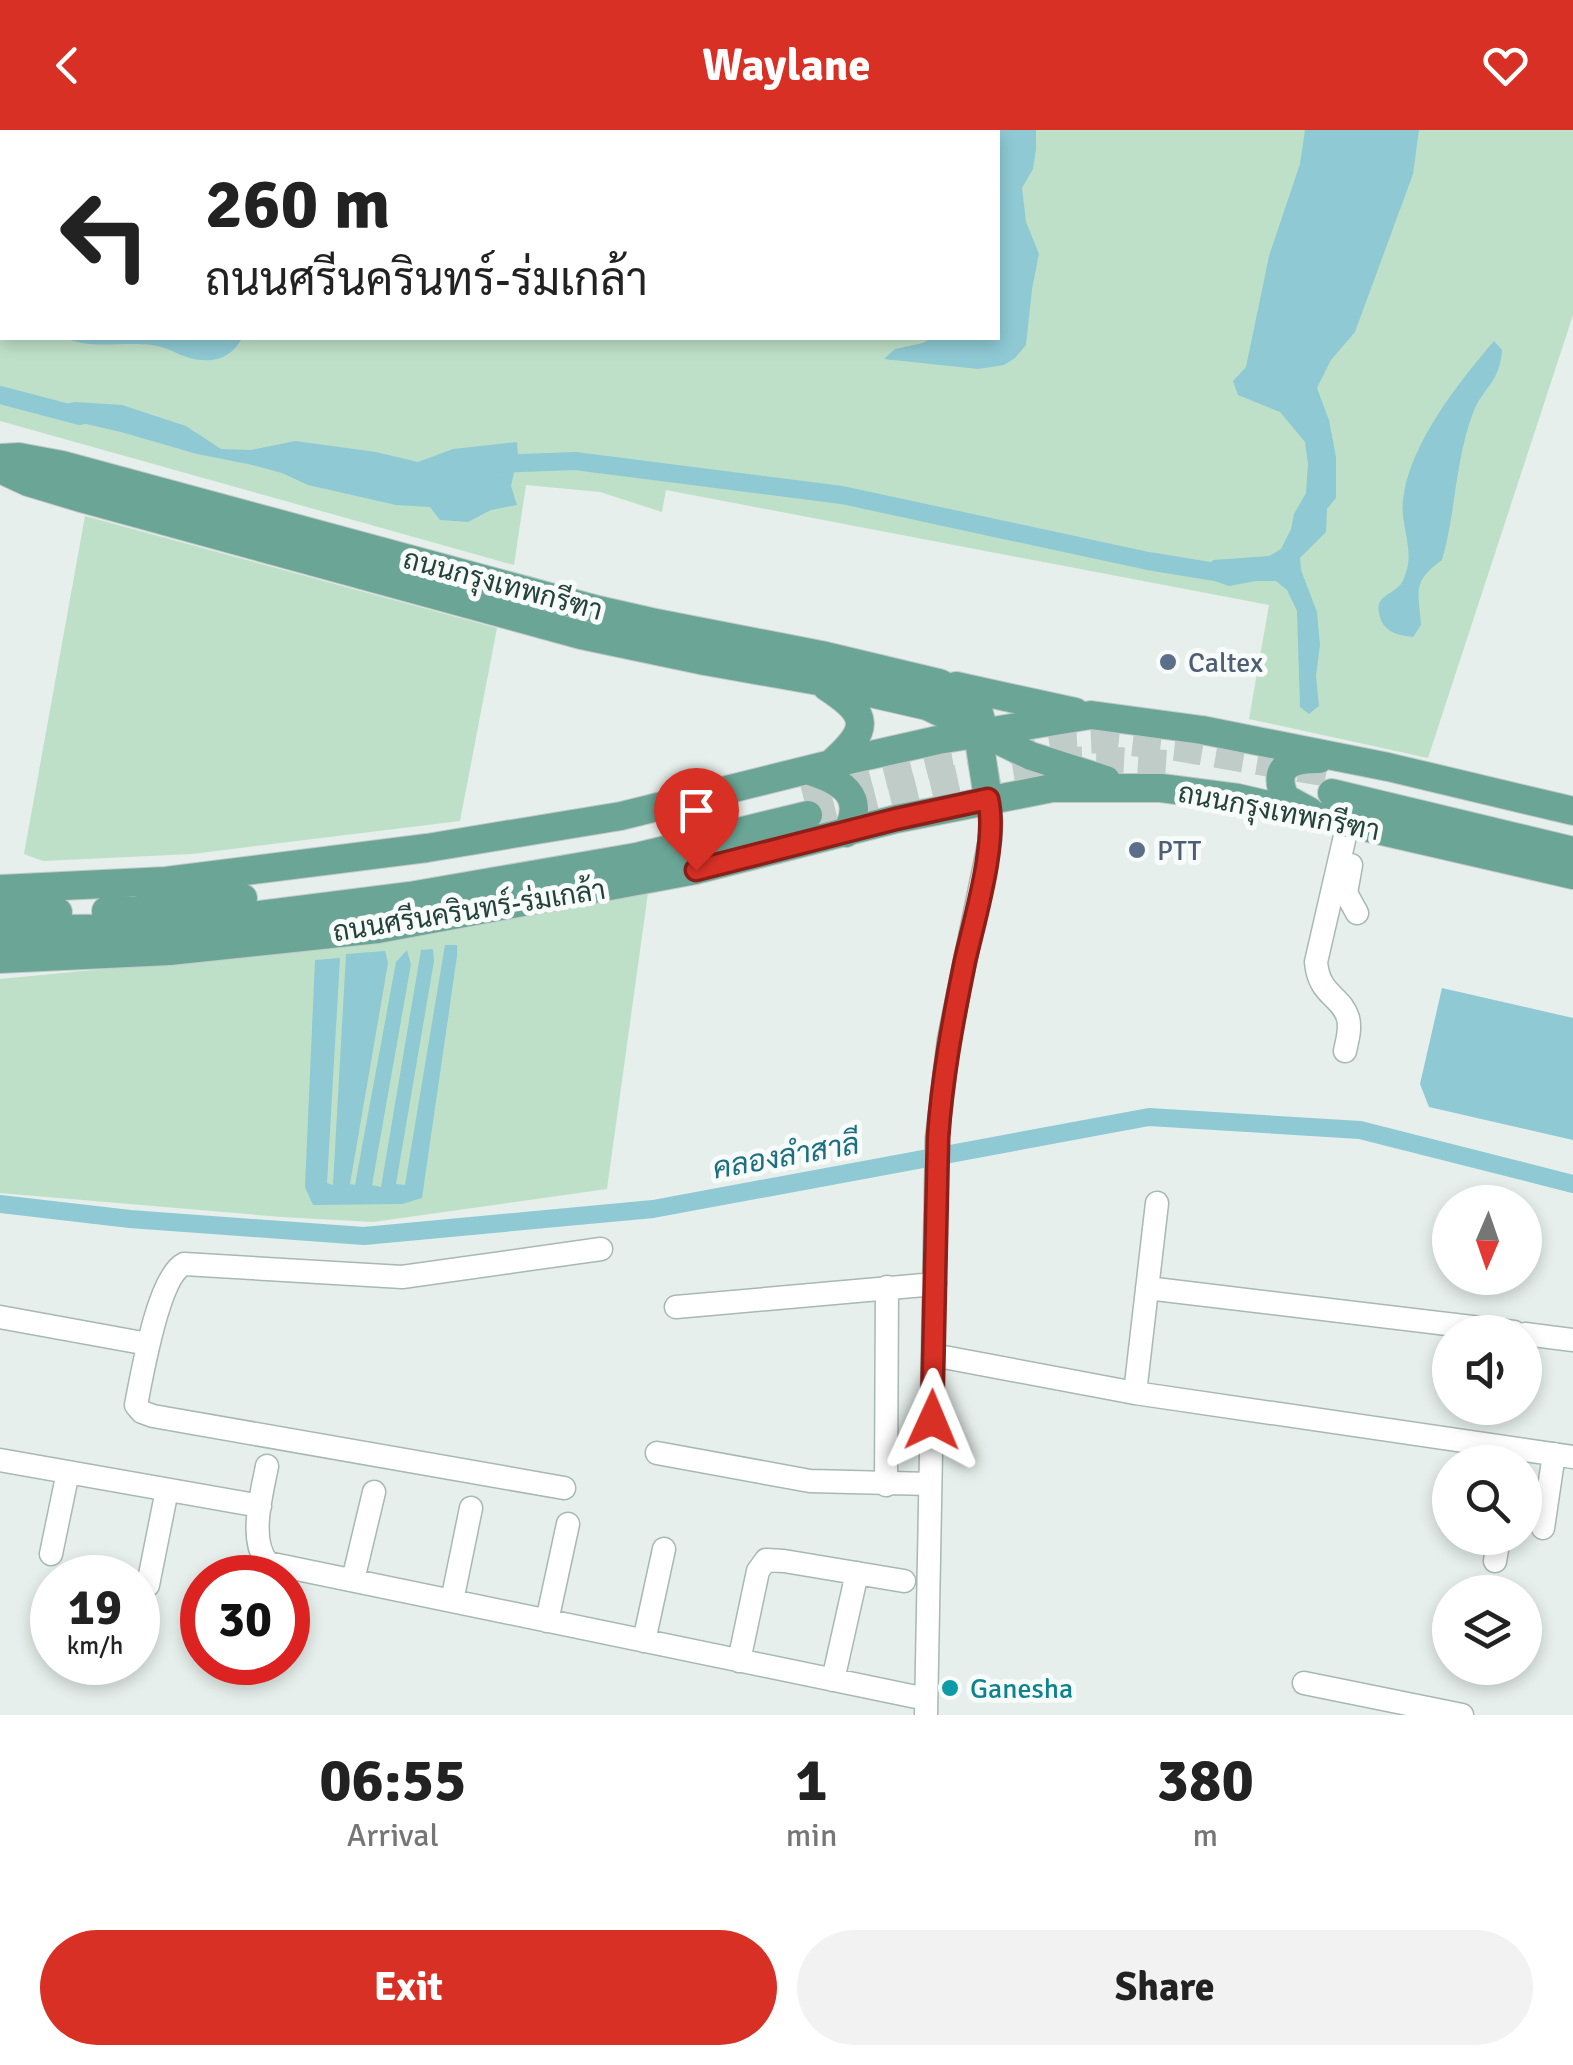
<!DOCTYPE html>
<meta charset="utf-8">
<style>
body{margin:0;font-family:Signika,Sarabun,sans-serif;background:#f2f2f2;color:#222;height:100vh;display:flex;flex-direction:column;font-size:38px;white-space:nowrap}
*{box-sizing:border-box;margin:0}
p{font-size:32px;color:#767676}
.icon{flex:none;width:55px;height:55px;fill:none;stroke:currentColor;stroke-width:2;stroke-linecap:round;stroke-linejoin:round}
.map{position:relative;height:1585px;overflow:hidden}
.drawer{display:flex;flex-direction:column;background:#fff;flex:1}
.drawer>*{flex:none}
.top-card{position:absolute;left:0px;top:0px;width:1000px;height:210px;box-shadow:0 5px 15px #0003;background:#fff;color:#222;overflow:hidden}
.needle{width:65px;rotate:182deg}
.buttons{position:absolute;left:1432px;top:1055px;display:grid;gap:20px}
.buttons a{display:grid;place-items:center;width:110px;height:110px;border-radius:50%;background:#fff;box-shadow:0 5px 15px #0003;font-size:50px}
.speed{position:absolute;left:30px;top:1425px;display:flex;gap:20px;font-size:50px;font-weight:700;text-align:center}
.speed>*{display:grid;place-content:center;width:130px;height:130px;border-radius:50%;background:#fff;box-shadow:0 5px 15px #0003;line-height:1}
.speed small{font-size:25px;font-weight:400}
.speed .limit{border:15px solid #d22;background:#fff;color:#111}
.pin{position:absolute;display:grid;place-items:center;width:85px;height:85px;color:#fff;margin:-102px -42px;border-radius:50% 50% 50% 0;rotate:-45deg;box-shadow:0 0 10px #0007}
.pin .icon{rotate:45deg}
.me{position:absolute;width:110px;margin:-55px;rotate:1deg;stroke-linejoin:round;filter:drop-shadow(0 0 8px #0008)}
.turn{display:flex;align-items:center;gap:35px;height:210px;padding:0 40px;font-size:45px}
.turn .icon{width:130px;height:130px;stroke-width:2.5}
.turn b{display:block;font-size:70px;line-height:85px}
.eta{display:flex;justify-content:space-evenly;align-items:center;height:170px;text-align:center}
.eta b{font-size:60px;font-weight:800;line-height:70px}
.primary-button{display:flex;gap:20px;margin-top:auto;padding:20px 40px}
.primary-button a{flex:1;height:115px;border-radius:60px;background:#d93025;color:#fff;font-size:40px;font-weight:800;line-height:115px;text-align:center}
.primary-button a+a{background:#f2f2f2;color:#222}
header{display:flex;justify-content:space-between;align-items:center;height:130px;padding:0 40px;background:#d93025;color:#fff;font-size:45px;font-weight:800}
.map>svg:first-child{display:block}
.green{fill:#bfe0c8;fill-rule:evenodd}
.water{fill:#8ec9d4}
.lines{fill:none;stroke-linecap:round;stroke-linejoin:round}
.canal{stroke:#8ec9d4;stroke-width:18}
.major-tunnel{stroke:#bfccc8;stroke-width:28;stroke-dasharray:28 14;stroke-linecap:butt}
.minor-casing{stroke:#a8b8b2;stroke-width:25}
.major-casing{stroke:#c2cac8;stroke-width:30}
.minor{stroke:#fff;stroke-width:22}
.major{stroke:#6aa596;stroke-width:28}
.route-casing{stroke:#8d1f18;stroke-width:25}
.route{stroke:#d93025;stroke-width:18}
.service-dot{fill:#5c6f8a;stroke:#f7fbf9;stroke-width:4}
.culture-dot{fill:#0f9aa8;stroke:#f7fbf9;stroke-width:4}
.labels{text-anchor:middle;stroke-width:10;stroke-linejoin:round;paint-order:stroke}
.street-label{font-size:28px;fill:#24423a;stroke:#f7fbf9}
.service-label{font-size:28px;fill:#4e5e75;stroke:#f7fbf9;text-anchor:start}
.culture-label{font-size:28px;fill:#0d838f;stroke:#f7fbf9;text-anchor:start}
.water-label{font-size:30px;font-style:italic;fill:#1c6f80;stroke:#f7fbf9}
</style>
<header><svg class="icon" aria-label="back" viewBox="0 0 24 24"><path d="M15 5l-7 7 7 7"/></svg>Waylane<svg class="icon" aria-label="heart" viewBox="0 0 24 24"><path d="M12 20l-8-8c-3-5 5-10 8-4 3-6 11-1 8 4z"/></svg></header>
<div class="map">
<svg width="1573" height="1585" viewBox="0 0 1573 1585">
<rect width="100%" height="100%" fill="#e6efeb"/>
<path class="green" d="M 0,0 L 1573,0 L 1573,185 L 1428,628 L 1249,589 L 1269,475 L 666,360 L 662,382 L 600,362 L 526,355 L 514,435 L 0,291 ZM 2,2 L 998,2 L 998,208 L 2,208 Z
M 85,386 L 497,498 L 460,691 L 192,724 L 43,731 L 24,724 Z
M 648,763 L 607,1059 L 373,1092 L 281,1087 L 0,1063 L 0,849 L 289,821 Z"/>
<path class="water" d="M 983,0 L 1036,0 L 1036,20 L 1033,39 L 1022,58 L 1026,92 L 1039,124 L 1032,159 L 1026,215 L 1015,228 L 1004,235 L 978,239 L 884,229 L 895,219 L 923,213 L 931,208 L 998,208 L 998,2 L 983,2 Z
M 1305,0 L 1419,0 L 1413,44 L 1355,202 L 1331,230 L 1317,258 L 1329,290 L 1336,327 L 1336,368 L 1327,379 L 1326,402 L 1300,428 L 1301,440 L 1317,482 L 1320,515 L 1316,546 L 1319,576 L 1309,584 L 1300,577 L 1297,481 L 1287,460 L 1276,451 L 1256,451 L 1229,456 L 1212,450 L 1209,438 L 1213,430 L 1269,426 L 1281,419 L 1291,399 L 1294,384 L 1306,363 L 1308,334 L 1305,312 L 1280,282 L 1238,265 L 1233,251 L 1246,237 L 1269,126 L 1300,34 Z
M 66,208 L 242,208 C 236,220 226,228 212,230 C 183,232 175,218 152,215 C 124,211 92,220 66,208 Z
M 1494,211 L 1502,220 C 1500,253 1483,257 1473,283 C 1455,330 1456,382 1442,430 C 1411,452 1419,462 1421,495 L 1413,507 C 1400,505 1387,504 1381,490 C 1372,465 1390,467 1401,454 C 1404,450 1405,444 1407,439 C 1413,417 1400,393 1403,370 C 1409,315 1458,253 1494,211 Z
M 75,272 L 122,275 L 186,296 L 221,319 L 251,320 L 295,311 L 376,322 L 418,332 L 453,319 L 517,312 L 518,325 L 511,356 L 517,375 L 491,380 L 468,392 L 440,390 L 430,377 L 396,375 L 308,355 L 282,343 L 248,334 L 197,324 L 121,302 L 60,288 L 55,276 Z
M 445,815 L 457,815 L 457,826 L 422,1068 L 402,1074 L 313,1075 L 305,1057 L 315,830 L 340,828 L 327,1053 L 333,1055 L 346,824 L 385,821 L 388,833 L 350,1054 L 355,1055 L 396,832 L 407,820 L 411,834 L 372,1055 L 381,1057 L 421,820 L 433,819 L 434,831 L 396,1054 L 405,1055 Z
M 1442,858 L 1573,888 L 1573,1010 L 1429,977 L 1420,954 Z"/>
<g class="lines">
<path class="canal" d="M 0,265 L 80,286
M 495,334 L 575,331 L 842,365 L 1148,431 L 1234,445
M 0,1074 L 130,1089 L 364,1106 L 653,1079 L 1149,987 L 1360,1000 L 1573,1054"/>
<path class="major-tunnel" d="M 803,666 L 943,631 L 1060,611 L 1104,609 L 1176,617 L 1335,644
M 808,685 C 893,664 979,639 1067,631 C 1100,629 1134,632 1168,634"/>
<defs>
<path id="minor" d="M 1351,735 L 1346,763 L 1357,783
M 1345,921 C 1347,911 1351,899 1348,888 C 1341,865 1319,866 1316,832 L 1348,693
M 1147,1158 L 1514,1202
M 676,1177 L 935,1154
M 0,1187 L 148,1214
M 1525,1204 L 1573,1210
M 933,1225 L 1135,1263 L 1573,1327
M 1135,1263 L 1157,1073
M 657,1323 L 810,1351 L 930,1354
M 0,1330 L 260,1376
M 267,1336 C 262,1363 248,1411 268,1433 L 926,1569
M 886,1355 L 887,1157
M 564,1358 L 153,1286 L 142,1282 L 136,1275 C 142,1245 158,1147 184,1134 L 402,1147 L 601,1119
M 1543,1398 L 1554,1324
M 51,1424 L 68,1342
M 1495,1431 L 1499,1408
M 353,1450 L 374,1362
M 148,1455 L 167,1360
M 452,1471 L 471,1378
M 547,1491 L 568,1394
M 644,1511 L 664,1419
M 739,1531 L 758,1441 L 766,1430 L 784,1431 L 904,1451
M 833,1550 L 857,1443
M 1304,1553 L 1462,1585
M 926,1585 L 937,1008 L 949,909 L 990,710 L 991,692 L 988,669"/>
<path id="major" d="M 0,328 L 19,327 L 62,335 L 598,480 L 651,492 L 826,526 L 939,553 L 967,567 L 974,573 L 979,583 L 981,590 L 978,603 L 988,669
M 0,339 L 28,352 L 81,368 L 581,505 L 705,531 L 818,551 L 927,576 L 1031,626 L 1106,650
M 956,556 L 1075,582
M 827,557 C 870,585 870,599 832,633
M 807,640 C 840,650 868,665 846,703
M 1332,663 L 1573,721
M 1309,681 L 1285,668 C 1271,635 1292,629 1319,629
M 0,759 L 166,751 L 427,718 L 621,686 L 831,634 L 938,610 L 1091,585 L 1202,600 L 1388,637 L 1573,681
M 106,781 L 135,781 L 243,768
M 0,783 L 58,782
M 0,803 L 62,799 L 154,798 L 410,766 L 636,727 L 808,685
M 0,829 L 169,821 L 378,799 L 696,740 L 896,689 L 1052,658 L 1161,658 L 1238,668 L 1573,745"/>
</defs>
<use href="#minor" class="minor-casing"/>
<use href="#major" class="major-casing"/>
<use href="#minor" class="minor"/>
<use href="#major" class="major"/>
</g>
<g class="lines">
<defs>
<path id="route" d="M 696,740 L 896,689 L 988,669 C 998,711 975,787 965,831 C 953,890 942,948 938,1008 L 932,1290"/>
</defs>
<use href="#route" class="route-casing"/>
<use href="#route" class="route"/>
</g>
<g class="service-dot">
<circle cx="1168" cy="532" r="10"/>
<circle cx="1137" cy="720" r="10"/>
</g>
<circle class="culture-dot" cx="950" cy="1558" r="10"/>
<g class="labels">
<g class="street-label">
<text transform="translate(503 454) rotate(15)" y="10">ถนนกรุงเทพกรีฑา</text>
<text transform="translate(1279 681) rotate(11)" y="10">ถนนกรุงเทพกรีฑา</text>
<text transform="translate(469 780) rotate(-9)" y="10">ถนนศรีนครินทร์-ร่มเกล้า</text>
</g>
<g class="service-label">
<text x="1188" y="542">Caltex</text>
<text x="1157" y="730">PTT</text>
</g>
<g class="culture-label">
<text x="970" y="1568">Ganesha</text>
</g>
<g class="water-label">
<text transform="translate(786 1026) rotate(-10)" y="10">คลองลำสาลี</text>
</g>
</g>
</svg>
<div class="buttons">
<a><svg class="needle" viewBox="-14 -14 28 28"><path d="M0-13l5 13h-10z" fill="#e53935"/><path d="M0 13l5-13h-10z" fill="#767676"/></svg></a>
<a><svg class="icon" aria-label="sound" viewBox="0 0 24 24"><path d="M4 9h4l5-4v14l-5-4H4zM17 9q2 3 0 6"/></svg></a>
<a><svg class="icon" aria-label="search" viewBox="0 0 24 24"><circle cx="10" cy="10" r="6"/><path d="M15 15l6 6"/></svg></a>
<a><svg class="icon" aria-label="layers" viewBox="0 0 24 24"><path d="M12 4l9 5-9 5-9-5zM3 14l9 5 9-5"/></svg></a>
</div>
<div class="speed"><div>19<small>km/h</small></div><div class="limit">30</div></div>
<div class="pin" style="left:696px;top:740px;background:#d93025"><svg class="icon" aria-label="arrive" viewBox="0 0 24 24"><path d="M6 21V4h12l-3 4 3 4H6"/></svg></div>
<svg class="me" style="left:932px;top:1290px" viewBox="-20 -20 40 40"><path d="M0-17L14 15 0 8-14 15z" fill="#d93025" stroke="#fff" stroke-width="4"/></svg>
<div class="top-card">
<div class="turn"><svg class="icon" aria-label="left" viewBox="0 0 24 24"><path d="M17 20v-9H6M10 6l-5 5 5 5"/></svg><div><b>260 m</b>ถนนศรีนครินทร์-ร่มเกล้า</div></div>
</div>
</div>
<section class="drawer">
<div class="eta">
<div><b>06:55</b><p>Arrival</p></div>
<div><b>1</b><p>min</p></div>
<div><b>380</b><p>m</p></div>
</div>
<div class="primary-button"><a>Exit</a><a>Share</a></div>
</section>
